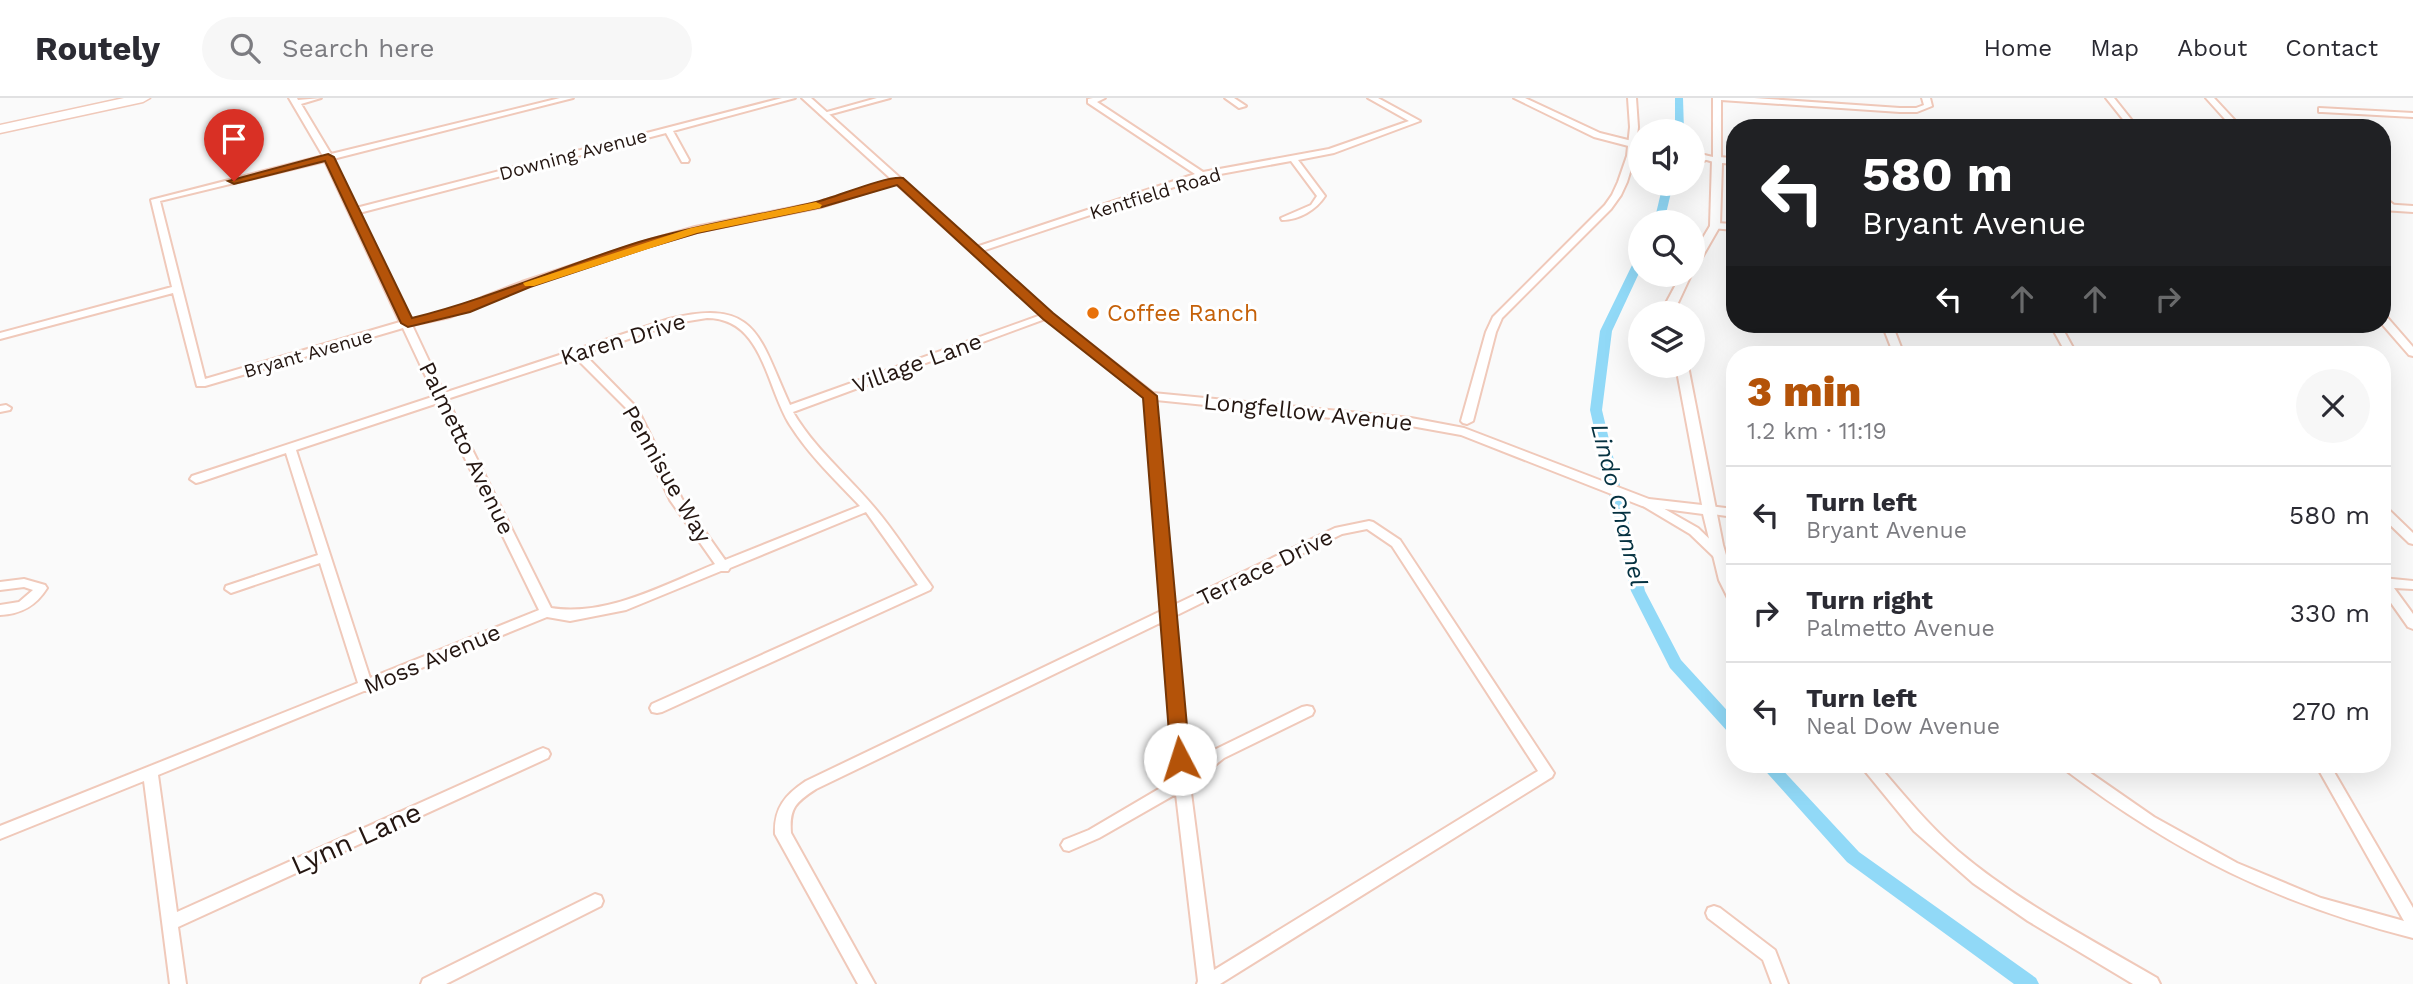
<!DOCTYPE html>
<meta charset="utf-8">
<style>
body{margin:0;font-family:"Work Sans",sans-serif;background:#f7f7f7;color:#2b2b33;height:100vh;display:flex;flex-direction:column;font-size:26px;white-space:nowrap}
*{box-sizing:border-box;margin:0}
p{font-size:23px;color:#7c7c81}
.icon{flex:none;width:38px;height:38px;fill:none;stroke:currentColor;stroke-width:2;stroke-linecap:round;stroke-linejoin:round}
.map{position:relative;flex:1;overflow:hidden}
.details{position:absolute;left:1726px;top:248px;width:665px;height:427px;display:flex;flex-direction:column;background:#fff;border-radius:28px;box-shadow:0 7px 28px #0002}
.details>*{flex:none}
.banner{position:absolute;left:1726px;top:21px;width:665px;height:214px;border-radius:28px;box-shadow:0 7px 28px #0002;background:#202124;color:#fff;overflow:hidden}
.controls{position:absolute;left:1628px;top:21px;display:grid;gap:14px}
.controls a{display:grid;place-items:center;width:77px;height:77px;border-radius:50%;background:#fff;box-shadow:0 7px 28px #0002;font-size:35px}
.pin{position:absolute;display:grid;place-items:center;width:60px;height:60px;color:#fff;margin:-72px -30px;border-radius:50% 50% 50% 0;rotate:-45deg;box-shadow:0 0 7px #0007}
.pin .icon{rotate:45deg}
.me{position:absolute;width:77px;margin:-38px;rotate:355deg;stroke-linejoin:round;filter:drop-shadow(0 0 5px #0008)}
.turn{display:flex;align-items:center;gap:24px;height:147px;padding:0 21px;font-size:32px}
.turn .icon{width:91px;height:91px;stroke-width:2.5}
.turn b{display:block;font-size:49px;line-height:60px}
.lanes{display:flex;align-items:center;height:66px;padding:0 21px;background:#0003;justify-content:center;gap:35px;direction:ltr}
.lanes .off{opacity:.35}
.round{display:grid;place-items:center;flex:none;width:74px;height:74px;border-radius:37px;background:#f7f7f7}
.headline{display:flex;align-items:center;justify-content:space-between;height:119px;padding:0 21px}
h1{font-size:42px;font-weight:800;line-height:52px;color:#b45309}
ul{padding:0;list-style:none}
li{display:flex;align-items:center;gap:21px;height:98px;padding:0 21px;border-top:2px solid #e1e1e2}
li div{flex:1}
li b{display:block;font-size:26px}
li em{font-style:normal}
header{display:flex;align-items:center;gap:42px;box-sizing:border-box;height:98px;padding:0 35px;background:#fff;border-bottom:2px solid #e1e1e2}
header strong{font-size:33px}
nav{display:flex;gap:38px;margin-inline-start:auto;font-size:24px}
.search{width:490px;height:63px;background:#f7f7f7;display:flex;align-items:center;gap:18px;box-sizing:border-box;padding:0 24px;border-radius:38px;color:#7c7c81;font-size:26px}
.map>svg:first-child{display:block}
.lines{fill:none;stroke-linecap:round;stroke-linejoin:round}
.canal{fill:#91d9f7;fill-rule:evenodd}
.minor-casing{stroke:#f0c9ba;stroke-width:4}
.tertiary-casing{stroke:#f0c9ba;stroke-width:4}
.motorway-casing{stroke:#f0c9ba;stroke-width:3}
.minor{fill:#fff;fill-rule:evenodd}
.tertiary{fill:#fff;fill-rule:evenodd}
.motorway{fill:#fff;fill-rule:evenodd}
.route{fill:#b45309;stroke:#753606;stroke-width:2}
.slow{fill:#f59e0b}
.food-dot{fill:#e8710a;stroke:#fff;stroke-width:2.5}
.labels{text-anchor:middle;stroke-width:6;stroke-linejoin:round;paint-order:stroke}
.far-street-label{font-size:19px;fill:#241611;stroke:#fff}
.food-label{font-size:23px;fill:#c56008;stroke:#fff;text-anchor:start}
.street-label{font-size:23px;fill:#241611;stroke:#fff}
.water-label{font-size:24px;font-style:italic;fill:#053241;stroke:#fff}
.near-street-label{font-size:28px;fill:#241611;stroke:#fff}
</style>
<header>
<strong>Routely</strong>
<div class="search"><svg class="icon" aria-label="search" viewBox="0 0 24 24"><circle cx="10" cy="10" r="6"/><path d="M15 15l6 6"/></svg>Search here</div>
<nav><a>Home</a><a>Map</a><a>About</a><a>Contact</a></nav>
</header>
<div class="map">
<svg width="2413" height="886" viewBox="0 0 2413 886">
<rect width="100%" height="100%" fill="#fafafa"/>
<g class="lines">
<path class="canal" d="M 1675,0 L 1683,0 L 1684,33 L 1675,33 Z
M 1663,86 L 1673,86 L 1664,124 L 1654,124 Z
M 1640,158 L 1640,173 L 1612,233 L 1602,312 L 1645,493 L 1681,562 L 1734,620 L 1734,636 L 1728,634 L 1670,570 L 1631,493 L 1590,312 L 1600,233 L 1635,161 Z
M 1760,667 L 1778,667 L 1859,754 L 2036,880 L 2039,886 L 2014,886 L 1847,764 Z"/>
<defs>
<path id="minor" d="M 289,0 L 297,0 L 298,2 L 321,0 L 301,6 L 331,56 L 560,0 L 573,0 L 333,61 L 356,110 L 782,0 L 795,0 L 673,33 L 689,62 L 688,64 L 682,64 L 666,35 L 359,115 L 409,222 L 443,215 L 522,184 L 640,145 L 695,129 L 816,105 L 899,80 L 903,83 L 821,109 L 697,134 L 646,149 L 528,188 L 450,219 L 412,227 L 444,295 L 669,221 C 758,199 759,240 790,307 L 1044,216 L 1052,216 L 1053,218 L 793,314 C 814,350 846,376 873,408 C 894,432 911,460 930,486 L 932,489 L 930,492 L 662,614 L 657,615 L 652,614 L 650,610 L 652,606 L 918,487 L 866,414 L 730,470 L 728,473 L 721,473 L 626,512 L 570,523 L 547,519 L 372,590 L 371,593 L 364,593 L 158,677 L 177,814 L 538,652 L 543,650 L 548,652 L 550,656 L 548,660 L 178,829 L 186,886 L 170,886 L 144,683 L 0,741 L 0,728 L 358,585 L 320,465 L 231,495 L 225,491 L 226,488 L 318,457 L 286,355 L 200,384 L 196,385 L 190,381 L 192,378 L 435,298 L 403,230 L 205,288 L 197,288 L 173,195 L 0,241 L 0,235 L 172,189 L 151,102 L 323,58 ZM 325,63 L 400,224 L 205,281 L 160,103 ZM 707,220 C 763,220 766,289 790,327 C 809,357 835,382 860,408 L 725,462 L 682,401 L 637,310 L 584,256 L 676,225 ZM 575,259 L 627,311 L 670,402 L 715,466 C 664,487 606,519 551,510 L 447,301 ZM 438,305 L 539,512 L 370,580 L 296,352 Z
M 877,0 L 890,0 L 824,18 L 820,16 Z
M 1093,0 L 1105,0 L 1097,4 L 1203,74 L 1329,51 L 1409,23 L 1368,0 L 1378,0 L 1420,23 L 1334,55 L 1298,62 L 1325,98 C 1316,112 1299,122 1282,122 L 1281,120 L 1311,107 L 1317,98 L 1291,63 L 1204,79 L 979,154 L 973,154 L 973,150 L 1195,76 L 1088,5 L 1088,1 Z
M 1225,0 L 1234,0 L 1246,8 L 1239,10 Z
M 1628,0 L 1636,0 L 1638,29 L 1635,58 L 1627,84 L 1621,97 L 1611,111 L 1502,220 L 1496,234 L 1473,323 L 1467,326 L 1463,325 L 1461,323 L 1486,234 L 1493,219 L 1605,107 L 1612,97 L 1618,84 L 1627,58 L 1630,29 Z
M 1713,0 L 1754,0 L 1900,10 L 1916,10 L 1924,7 L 1922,0 L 1930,0 L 1932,8 L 1917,14 L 1900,14 L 1721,2 L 1721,62 L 1717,65 L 1700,60 L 1704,57 L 1713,59 Z
M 2106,0 L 2114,0 L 2138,30 L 2130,30 Z
M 2206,0 L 2214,0 L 2242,30 L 2233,30 Z
M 2319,10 L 2413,15 L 2413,19 L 2322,14 L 2319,14 Z
M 2382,97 L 2395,108 L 2395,112 L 2389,112 L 2382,105 Z
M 1715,125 L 1734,126 L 1734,132 L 1712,130 L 1710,128 Z
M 2382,217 L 2386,218 L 2413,249 L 2413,258 L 2409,257 L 2382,226 Z
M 1882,226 L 1892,226 L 1904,257 L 1894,257 Z
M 2050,226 L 2060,226 L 2077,257 L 2067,257 Z
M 1150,295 L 1155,298 L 1174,507 L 1335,430 L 1369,423 L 1373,424 L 1400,442 L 1554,675 L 1552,679 L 1220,886 L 1197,886 L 1198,883 L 1176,696 L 1099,740 L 1069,753 L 1064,752 L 1061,747 L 1064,742 L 1089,732 L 1174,682 L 1162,524 L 816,691 C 796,704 789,710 791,735 L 875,886 L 858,886 L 775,736 C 774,710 785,697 806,683 L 1161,513 L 1145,298 ZM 1367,431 L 1392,448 L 1538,673 L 1214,872 L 1190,687 L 1224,660 L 1312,617 L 1314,613 L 1312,609 L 1307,608 L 1302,609 L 1214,652 L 1188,672 L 1175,518 L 1342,436 Z
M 6,307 L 11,310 L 10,312 L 0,314 L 0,308 Z
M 1647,401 L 1698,430 L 1723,454 L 1725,457 L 1723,460 L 1715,460 L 1690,436 L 1643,408 L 1641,405 Z
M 1709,408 L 1734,411 L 1734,419 L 1705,415 L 1703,412 L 1705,409 Z
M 2382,408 L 2386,409 L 2413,435 L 2413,446 L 2409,445 L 2382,419 Z
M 2382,480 L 2413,483 L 2413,491 L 2394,490 L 2413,516 L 2413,531 L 2408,529 L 2382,492 Z
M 24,481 L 45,487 L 47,490 C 36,508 21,516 0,517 L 0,507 L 19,504 L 33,492 L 24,489 L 0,492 L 0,484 Z
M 2062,667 L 2079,667 L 2154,719 L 2237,765 L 2321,800 L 2404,823 L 2316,667 L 2330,667 L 2413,810 L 2413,840 C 2276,805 2177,756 2064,671 Z
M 595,796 L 601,798 L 603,803 L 601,808 L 446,886 L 421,886 L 423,881 Z
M 1714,808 L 1720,810 L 1775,852 L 1788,886 L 1772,886 L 1763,862 L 1708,820 L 1706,815 L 1708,810 Z"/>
<path id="tertiary" d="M 802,0 L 811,0 L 1052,216 L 1153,295 L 1411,320 L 1464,330 L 1649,401 L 1702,407 L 1676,268 L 1688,268 L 1723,447 L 1734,484 L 1734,503 L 1729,502 L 1719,482 L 1703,416 L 1642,408 L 1461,337 L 1411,328 L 1146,301 L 1044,220 Z
M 1514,0 L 1525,0 L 1600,35 L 1640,45 L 1640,51 L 1594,39 Z
M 1692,55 L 1707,58 L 1709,60 L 1704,63 L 1692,61 Z
M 1717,59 L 1734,60 L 1734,66 L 1722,65 L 1720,128 L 1697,168 L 1692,171 L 1692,158 L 1710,128 L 1712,62 Z
M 2382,106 L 2413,108 L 2413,114 L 2382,112 Z
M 1681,177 L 1691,177 L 1677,207 L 1678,215 L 1666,215 L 1665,207 Z
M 1860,667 L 1878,667 C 1904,697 1928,727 1958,753 C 2018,804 2089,840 2157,880 L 2160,886 L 2133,886 L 2028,823 L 1973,785 L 1914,733 Z"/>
<path id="motorway" d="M 124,0 L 150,0 L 143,4 L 0,35 L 0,27 Z"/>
</defs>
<use href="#minor" class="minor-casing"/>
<use href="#tertiary" class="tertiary-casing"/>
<use href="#motorway" class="motorway-casing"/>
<use href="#minor" class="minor"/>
<use href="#tertiary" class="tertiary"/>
<use href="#motorway" class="motorway"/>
</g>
<path class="route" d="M 328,56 L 334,59 L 412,220 C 489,201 562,168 639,144 C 697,127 757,118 816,104 C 837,99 884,78 903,80 L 1053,215 L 1157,298 L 1190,661 L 1187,666 L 1180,668 L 1174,666 L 1171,661 L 1143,300 L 1043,221 L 897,87 L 822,109 L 697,135 L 647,150 L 530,189 L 470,214 L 408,229 L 401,225 L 325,63 L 234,86 L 228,83 Z"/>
<path class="slow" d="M 816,104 L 822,107 L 820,110 L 697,135 L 534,188 L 525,188 L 523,185 L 691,130 Z"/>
<circle class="food-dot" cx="1093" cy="215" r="7"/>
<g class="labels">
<g class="far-street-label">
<text transform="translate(573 56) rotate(-15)" y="7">Downing Avenue</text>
<text transform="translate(1155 95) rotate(-17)" y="7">Kentfield Road</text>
<text transform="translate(308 255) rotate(-16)" y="7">Bryant Avenue</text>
</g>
<g class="food-label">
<text x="1107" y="223">Coffee Ranch</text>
</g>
<g class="street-label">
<text transform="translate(623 241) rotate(-17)" y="8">Karen Drive</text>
<text transform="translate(917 265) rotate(-20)" y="8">Village Lane</text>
<text transform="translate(1308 314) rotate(6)" y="8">Longfellow Avenue</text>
<text transform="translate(467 350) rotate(64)" y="8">Palmetto Avenue</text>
<text transform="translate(667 376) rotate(60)" y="8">Pennisue Way</text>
<text transform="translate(1265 469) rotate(-26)" y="8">Terrace Drive</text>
<text transform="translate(432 561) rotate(-23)" y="8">Moss Avenue</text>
</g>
<g class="water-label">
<text transform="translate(1619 407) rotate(76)" y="8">Lindo Channel</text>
</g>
<g class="near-street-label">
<text transform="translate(356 740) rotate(-24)" y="10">Lynn Lane</text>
</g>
</g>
</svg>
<div class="controls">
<a><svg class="icon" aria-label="sound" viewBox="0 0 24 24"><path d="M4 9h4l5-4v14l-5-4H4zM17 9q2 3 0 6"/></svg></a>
<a><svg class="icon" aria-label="search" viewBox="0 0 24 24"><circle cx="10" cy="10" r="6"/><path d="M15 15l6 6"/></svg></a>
<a><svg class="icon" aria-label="layers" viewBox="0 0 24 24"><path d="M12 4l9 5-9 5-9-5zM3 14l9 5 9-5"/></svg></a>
</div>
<div class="pin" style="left:234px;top:83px;background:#d93025"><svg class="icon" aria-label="arrive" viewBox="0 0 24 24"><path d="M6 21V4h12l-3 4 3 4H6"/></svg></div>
<svg class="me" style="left:1180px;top:661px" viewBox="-20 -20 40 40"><circle r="19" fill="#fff"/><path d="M0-13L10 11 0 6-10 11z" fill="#b45309"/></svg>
<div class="banner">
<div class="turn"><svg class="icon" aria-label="left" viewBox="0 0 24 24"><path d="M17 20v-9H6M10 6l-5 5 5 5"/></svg><div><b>580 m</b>Bryant Avenue</div></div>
<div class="lanes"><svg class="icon" aria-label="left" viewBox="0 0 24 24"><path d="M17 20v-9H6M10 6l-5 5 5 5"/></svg><svg class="icon off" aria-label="ahead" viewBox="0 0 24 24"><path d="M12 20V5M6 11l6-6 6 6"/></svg><svg class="icon off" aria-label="ahead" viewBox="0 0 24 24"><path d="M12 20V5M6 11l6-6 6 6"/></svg><svg class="icon off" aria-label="right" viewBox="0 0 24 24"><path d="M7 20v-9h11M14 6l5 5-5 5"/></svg></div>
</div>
<section class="details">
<div class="headline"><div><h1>3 min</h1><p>1.2 km · 11:19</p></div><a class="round"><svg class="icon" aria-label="close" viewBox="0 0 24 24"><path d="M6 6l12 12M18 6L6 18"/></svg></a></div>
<ul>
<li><svg class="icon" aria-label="left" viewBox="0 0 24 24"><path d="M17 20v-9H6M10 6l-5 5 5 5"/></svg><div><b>Turn left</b><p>Bryant Avenue</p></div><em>580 m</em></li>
<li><svg class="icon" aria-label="right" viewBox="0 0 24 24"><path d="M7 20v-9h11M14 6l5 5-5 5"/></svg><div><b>Turn right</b><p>Palmetto Avenue</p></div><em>330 m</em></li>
<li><svg class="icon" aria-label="left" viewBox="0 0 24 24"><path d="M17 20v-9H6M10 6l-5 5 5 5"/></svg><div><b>Turn left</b><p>Neal Dow Avenue</p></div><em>270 m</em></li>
</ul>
</section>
</div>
